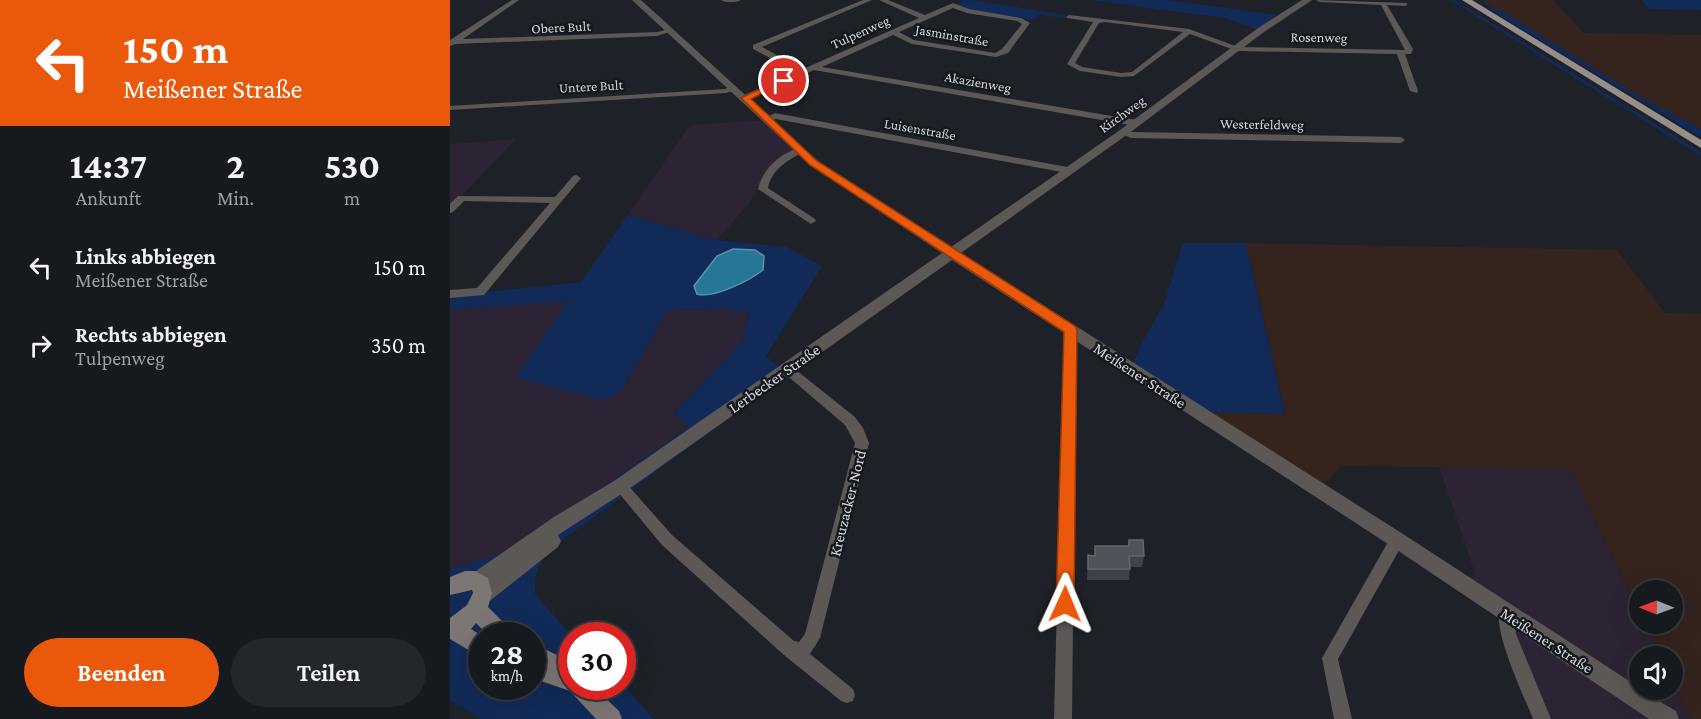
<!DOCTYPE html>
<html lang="de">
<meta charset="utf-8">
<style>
body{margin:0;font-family:"Crimson Pro",serif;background:#23262a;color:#f1f3f6;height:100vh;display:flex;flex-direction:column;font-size:22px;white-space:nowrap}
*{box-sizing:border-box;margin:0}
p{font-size:20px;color:#9ea0a4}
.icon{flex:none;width:33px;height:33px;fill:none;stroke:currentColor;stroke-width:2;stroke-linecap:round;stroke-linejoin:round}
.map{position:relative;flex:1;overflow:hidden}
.drawer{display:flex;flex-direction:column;background:#16191d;width:450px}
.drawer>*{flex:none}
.banner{background:#ea580c;color:#fff;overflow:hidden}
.needle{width:39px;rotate:271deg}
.fabs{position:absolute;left:1179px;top:580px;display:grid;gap:12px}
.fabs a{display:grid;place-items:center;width:54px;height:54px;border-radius:50%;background:#16191d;box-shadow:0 6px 24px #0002,0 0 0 2px #35383b;font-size:30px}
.speed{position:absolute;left:18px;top:622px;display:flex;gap:12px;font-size:30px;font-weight:700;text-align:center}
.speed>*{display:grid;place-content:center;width:78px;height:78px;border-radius:50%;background:#16191d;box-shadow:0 6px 24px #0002,0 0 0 2px #35383b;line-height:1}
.speed small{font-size:15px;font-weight:400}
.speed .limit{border:9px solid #d22;background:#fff;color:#111}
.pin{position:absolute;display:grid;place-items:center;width:51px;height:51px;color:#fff;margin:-26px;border:3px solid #fff;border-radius:50%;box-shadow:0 2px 6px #0007}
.me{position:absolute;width:66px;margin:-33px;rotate:1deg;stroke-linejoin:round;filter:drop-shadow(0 0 4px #0008)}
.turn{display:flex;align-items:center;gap:21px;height:126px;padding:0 24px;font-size:27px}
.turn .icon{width:78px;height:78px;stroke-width:2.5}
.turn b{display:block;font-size:42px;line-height:51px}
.eta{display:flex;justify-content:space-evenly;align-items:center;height:102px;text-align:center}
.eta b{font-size:36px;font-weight:700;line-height:42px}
.button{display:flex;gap:12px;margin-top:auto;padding:12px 24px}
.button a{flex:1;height:69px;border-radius:36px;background:#ea580c;color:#fff;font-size:24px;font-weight:700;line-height:69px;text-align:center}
.button a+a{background:#23262a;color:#f1f3f6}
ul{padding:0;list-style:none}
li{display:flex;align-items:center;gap:18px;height:78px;padding:0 24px}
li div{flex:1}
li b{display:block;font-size:22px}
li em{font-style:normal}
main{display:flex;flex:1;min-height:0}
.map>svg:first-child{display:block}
.commercial{fill:#2c2434}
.industrial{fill:#35231e}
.green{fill:#112a57;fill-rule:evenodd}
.water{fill:#267698;stroke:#5a93ac;stroke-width:1.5}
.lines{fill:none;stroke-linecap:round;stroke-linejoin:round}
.minor{fill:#5b5856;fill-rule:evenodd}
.tertiary{fill:#5b5856;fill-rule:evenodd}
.secondary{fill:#7c7674;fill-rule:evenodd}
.primary{fill:#968e8b;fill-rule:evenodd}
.wall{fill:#3f4349}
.building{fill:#4f5359;stroke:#64686d;stroke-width:1.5}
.route{fill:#ea580c;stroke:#983908;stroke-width:1.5}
.labels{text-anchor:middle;stroke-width:5;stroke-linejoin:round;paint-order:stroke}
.far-street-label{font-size:14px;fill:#d4d7db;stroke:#15181d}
.street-label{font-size:16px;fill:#d4d7db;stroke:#15181d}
</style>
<main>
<section class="drawer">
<div class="banner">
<div class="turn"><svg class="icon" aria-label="left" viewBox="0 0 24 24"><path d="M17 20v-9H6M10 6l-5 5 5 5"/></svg><div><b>150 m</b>Meißener Straße</div></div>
</div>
<div class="eta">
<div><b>14:37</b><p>Ankunft</p></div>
<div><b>2</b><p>Min.</p></div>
<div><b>530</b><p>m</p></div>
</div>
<ul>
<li><svg class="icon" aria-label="left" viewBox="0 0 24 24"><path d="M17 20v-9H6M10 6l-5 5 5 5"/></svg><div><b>Links abbiegen</b><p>Meißener Straße</p></div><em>150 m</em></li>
<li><svg class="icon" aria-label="right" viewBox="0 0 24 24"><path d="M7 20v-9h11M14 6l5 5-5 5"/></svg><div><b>Rechts abbiegen</b><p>Tulpenweg</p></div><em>350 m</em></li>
</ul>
<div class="button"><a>Beenden</a><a>Teilen</a></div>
</section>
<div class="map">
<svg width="1251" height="719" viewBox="0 0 1251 719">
<rect width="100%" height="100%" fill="#1e2127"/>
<path class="commercial" d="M 318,120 L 350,149 L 321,165 L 299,204 L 266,240 L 178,215 L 240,125 Z
M 66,139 L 0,208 L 0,144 Z
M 118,301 L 173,389 L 217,310 L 272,309 L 299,312 L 292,342 L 224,413 L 240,426 L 74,542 L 45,556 L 0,569 L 0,310 Z
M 989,466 L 1120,469 L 1189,613 L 1190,624 L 1195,624 L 1211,657 L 1190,657 L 1190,690 L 1222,690 L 1223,681 L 1241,719 L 1097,719 L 1056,614 L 1017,585 L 1025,573 Z"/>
<path class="industrial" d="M 1031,0 L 1103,0 L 1134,33 L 1251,35 L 1251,129 L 1191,97 Z
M 796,243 L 1167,250 L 1215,313 L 1251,314 L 1251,719 L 1241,719 L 1223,681 L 1222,657 L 1211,657 L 1195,624 L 1222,624 L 1222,591 L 1190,591 L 1189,613 L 1120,469 L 891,466 L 869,490 L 754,412 L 835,414 Z"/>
<path class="green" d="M 515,0 L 521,0 L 617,15 L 615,18 L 589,15 L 585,20 L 522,11 L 506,4 Z
M 640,0 L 719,0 L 827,15 L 807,29 L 774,18 Z
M 1000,0 L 1005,0 L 1251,152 L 1251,156 Z
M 1029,0 L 1055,13 L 1191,97 L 1251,129 L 1251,137 L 1052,17 Z
M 1191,0 L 1251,0 L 1251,10 L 1199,9 Z
M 178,215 L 266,240 L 337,247 L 372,266 L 316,356 L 338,375 L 107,544 C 89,562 85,568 85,594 L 122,636 L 122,687 L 172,687 L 173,685 L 204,719 L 31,719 L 0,700 L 0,569 L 45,556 L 74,542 L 239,427 L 224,413 L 292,342 L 299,313 L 272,309 L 217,310 L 173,389 L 154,401 L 65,378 L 118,301 L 0,310 L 0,296 L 131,282 ZM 32,636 L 82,636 L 82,687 L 32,687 Z
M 733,243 L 796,243 L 835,414 L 754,412 L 682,367 L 690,346 L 714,304 Z"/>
<path class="water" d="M 283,249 L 305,250 L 314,256 L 313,270 C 300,280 264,299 247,294 L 244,286 L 267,256 Z"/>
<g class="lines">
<path class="minor" d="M 62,0 L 69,0 L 13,39 L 207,32 L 219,29 L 223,31 L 207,36 L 6,44 L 0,46 L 0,40 Z
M 271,0 L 291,0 C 287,3 275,3 271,0 Z
M 413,0 L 422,0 L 312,47 L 353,69 L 469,18 L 429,0 L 438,0 L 475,15 L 503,3 L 519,9 L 571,18 L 580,23 L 558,53 L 546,57 L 462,44 L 443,35 L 372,67 L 686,120 L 690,123 L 686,126 L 364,70 L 298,100 L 292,100 L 292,96 L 347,72 L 303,49 L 303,45 ZM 503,8 L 517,13 L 567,21 L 572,24 L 552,49 L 545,53 L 464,40 L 449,32 Z
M 866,0 L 957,3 L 957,5 L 955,6 L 937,5 L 963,49 L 961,54 L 955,54 L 968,91 L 967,93 L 960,91 L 947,54 L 787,51 L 740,34 L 684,76 L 671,77 L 630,71 L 617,64 L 643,22 L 617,18 L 616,17 L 619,15 L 739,29 L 788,47 L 955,50 L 931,5 L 869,2 ZM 655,22 L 733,32 L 682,72 L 671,73 L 632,67 L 625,63 L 649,23 Z
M 283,86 L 286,86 L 286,90 L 276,93 L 0,110 L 0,106 L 275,89 Z
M 325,113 L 617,167 L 622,170 L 617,173 L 326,119 L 318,122 L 314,119 Z
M 674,129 L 682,132 L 951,137 L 955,140 L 951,143 L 681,138 L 671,134 L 671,130 Z
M 350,147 L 354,150 L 353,152 C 337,161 322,169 318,188 L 365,219 L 366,221 L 361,224 L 308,189 C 313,168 330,154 350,147 Z
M 126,175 L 131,178 L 34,295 L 0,298 L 0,290 L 27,288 L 100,203 L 14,201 L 3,212 L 0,213 L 0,204 L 8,196 L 105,197 L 123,176 Z
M 620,326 L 626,330 L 622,719 L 604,719 L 614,330 Z
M 337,364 L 341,366 L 405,417 L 413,428 L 419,443 L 370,638 L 360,654 L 403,689 L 405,695 L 403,701 L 397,703 L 391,701 L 334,655 L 212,545 L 163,486 L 165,482 L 170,480 L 175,482 L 222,535 L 344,641 L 349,642 L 355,634 L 405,443 L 395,425 L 333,372 L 331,369 L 333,366 Z
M 947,533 L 952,535 L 954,540 L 952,545 L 888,659 L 902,719 L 884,719 L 872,658 L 942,535 Z
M 1056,606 L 1062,608 L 1066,634 L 1101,719 L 1083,719 C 1074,696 1042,630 1050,608 Z"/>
<path class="tertiary" d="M 182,0 L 191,0 L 368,161 L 501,247 L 670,130 L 808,28 L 852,0 L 862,0 L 814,32 L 678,134 L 511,253 L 953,534 L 1190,688 L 1190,690 L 1226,711 L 1229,719 L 1199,719 L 941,546 L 502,260 L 176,491 L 108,535 L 111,541 L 108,547 L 41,600 L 34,603 L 27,600 L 25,591 L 20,589 L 17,582 L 20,575 L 104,517 L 164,481 L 492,253 L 360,165 Z"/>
<path class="secondary" d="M 15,571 L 25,571 L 38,578 L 42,593 L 38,607 L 60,629 L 63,636 L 39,636 L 26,623 L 21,629 L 32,636 L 32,658 L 0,639 L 0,618 L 17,605 L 23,593 L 22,590 L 0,595 L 0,577 Z
M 82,643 L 111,657 L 122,666 L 122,687 L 144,687 L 169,711 L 172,719 L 146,719 L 120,691 L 82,678 Z"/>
<path class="primary" d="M 1012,0 L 1022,0 L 1251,140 L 1251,148 Z"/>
</g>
<path class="wall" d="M 679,540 L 694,556 L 692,567 L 680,567 L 679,580 L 637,580 L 638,555 L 645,556 L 645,546 L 678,546 Z"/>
<path class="building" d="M 679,540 L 693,540 L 694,556 L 679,556 L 680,569 L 638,569 L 638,555 L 645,556 L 645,546 L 679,546 Z"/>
<path class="route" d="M 330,79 L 338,81 L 301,99 L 367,161 L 625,326 L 627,330 L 624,604 L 622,611 L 615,613 L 609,611 L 606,604 L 614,332 L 360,165 L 291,98 Z"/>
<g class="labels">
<g class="far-street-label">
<text transform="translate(111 27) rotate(-3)" y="5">Obere Bult</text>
<text transform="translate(410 32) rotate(-24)" y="5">Tulpenweg</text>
<text transform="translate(502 35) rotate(10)" y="5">Jasminstraße</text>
<text transform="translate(869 37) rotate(1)" y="5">Rosenweg</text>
<text transform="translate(528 82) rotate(10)" y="5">Akazienweg</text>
<text transform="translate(141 86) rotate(-3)" y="5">Untere Bult</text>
<text transform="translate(672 114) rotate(-36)" y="5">Kirchweg</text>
<text transform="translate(812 124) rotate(1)" y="5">Westerfeldweg</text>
<text transform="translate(470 129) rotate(10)" y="5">Luisenstraße</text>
</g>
<g class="street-label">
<text transform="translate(690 375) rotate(33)" y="6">Meißener Straße</text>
<text transform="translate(324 378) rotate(-35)" y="6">Lerbecker Straße</text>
<text transform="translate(397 503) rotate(-76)" y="6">Kreuzacker-Nord</text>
<text transform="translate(1097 640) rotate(33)" y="6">Meißener Straße</text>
</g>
</g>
</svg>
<div class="fabs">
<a><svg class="needle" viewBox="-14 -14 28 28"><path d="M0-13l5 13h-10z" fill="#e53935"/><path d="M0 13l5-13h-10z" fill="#9ea0a4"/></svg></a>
<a><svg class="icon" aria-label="sound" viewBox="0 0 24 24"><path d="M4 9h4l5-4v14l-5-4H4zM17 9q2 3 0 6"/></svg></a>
</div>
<div class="speed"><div>28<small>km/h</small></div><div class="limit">30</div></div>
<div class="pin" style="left:334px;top:81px;background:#d93025"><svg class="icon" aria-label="arrive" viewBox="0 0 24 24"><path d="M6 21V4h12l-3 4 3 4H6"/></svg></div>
<svg class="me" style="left:615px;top:604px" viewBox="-20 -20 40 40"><path d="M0-17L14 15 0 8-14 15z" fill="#ea580c" stroke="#fff" stroke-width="4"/></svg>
</div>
</main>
